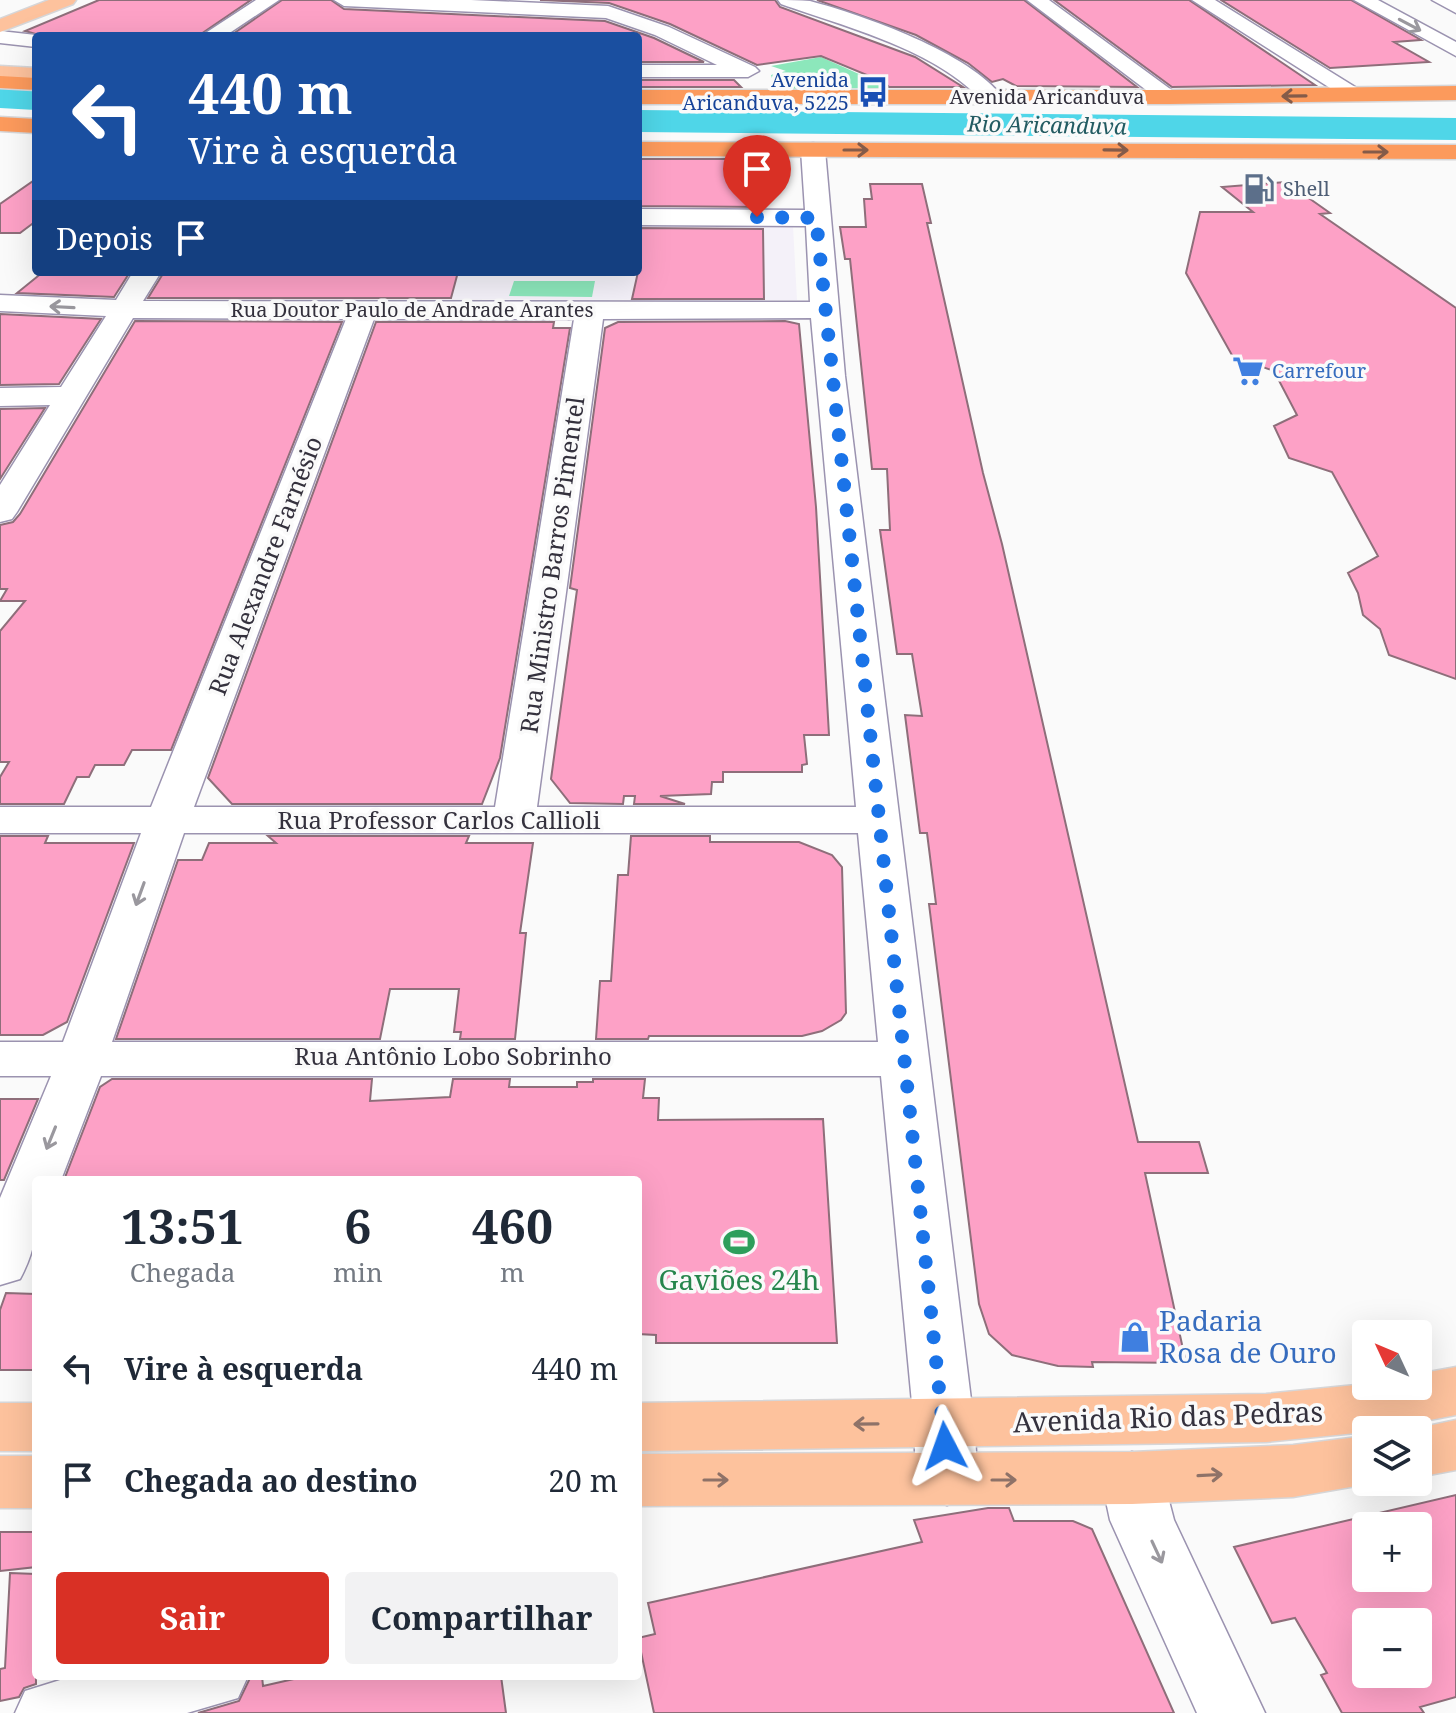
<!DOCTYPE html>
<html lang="pt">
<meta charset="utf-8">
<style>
body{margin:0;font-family:"Noto Serif",serif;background:#f2f2f3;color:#1f2937;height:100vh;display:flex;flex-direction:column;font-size:30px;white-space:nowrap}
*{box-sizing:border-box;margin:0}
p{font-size:26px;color:#747a83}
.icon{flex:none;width:44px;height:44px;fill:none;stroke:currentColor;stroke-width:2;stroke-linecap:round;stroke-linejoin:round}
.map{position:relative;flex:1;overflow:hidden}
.panel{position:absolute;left:32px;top:1176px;width:610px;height:504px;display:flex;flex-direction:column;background:#fff;border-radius:8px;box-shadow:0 8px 32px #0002}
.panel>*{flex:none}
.guide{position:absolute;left:32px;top:32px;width:610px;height:244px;border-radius:8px;box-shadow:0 8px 32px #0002;background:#1a4fa0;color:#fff;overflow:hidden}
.needle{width:52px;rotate:314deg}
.tools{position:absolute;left:1352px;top:1320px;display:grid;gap:16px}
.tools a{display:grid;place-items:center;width:80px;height:80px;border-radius:8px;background:#fff;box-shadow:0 8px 32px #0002;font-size:40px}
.pin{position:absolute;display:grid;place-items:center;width:68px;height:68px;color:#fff;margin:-82px -34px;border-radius:50% 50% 50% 0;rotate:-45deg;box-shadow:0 0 8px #0007}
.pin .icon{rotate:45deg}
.me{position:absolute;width:88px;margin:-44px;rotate:356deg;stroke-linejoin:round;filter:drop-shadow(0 0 6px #0008)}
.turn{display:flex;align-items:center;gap:28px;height:168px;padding:0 24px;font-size:36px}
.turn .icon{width:104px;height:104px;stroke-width:2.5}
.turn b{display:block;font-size:56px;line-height:68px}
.then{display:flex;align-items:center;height:76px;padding:0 24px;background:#0003;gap:16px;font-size:30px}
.eta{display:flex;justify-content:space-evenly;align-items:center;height:136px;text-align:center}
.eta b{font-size:48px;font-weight:700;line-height:56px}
.action{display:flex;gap:16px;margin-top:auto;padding:16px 24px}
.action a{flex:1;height:92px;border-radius:8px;background:#d93025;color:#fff;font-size:32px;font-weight:700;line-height:92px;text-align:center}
.action a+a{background:#f2f2f3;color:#1f2937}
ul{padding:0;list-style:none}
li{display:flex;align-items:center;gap:24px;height:112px;padding:0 24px}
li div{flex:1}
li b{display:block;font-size:30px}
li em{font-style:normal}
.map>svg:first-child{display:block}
.built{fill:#f4f1f9}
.green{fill:#8ce7bb}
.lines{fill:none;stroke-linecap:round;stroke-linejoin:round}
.river{fill:#4fd6e8;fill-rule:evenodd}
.building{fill:#fda1c6;stroke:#8e6e7a;stroke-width:2;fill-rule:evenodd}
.minor-casing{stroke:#9b93b0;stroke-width:3}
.major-casing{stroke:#d6d6d8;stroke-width:3}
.highway-casing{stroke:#d6d6d8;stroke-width:3}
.minor{fill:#fff;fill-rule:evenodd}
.major{fill:#fdc29d;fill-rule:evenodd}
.highway{fill:#fc9a5c;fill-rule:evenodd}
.oneway{stroke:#9a989e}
.oneway2{stroke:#845b49}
.oneway3{stroke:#8e7268}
.route{stroke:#1a73e8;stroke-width:14;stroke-dasharray:0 25.2}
.labels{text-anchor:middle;stroke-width:7;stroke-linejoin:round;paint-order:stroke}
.far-transit-label{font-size:20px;fill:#164399;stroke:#fafafa;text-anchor:end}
.far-street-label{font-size:20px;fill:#34313d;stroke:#fafafa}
.far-service-label{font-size:20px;fill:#4e5e75;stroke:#fafafa;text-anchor:start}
.far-shop-label{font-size:20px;fill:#366cbe;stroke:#fafafa;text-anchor:start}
.far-water-label{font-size:22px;font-style:italic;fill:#235b62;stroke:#fafafa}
.street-label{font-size:24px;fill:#34313d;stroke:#fafafa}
.near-leisure-label{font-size:28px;fill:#27864d;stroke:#fafafa}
.near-shop-label{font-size:28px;fill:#366cbe;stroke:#fafafa;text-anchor:start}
.near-street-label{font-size:28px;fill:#34313d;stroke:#fafafa}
</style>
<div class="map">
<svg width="1456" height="1713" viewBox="0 0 1456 1713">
<rect width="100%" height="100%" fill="#fafafa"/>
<path class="built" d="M 638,225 L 793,226 L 797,300 L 158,299 L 174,272 L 638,272 Z"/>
<path class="green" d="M 821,57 L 879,83 L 884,88 L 775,89 L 771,75 L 786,71 L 771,66 Z
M 514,281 L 595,281 L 592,297 L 509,296 Z"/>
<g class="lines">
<path class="river" d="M 0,86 L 36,88 L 36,110 L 0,108 Z
M 638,110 L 1456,118 L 1456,140 L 638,132 Z"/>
</g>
<path class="building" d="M 99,0 L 251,0 L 198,36 L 43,36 L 25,31 Z
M 282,0 L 331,0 L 344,9 L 605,21 L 654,38 L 704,62 L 638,62 L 638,36 L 230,36 Z
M 540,0 L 775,0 L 780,7 L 915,57 L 963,87 L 889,87 L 884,82 L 821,56 L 757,65 L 670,24 L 609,3 Z
M 817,0 L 1024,0 L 1137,87 L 1016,86 L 1003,79 L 992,82 L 968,63 L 916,35 Z
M 1054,0 L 1189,0 L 1315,85 L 1172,87 Z
M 1221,0 L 1351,0 L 1421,40 L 1394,42 L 1429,62 L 1330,68 Z
M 638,80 L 734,80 L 741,87 L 638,87 Z
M 638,159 L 747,159 L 737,183 L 762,184 L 763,207 L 638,206 Z
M 36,179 L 36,221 L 20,233 L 0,233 L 0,204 Z
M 1286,182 L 1330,213 L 1320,214 L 1456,308 L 1456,679 L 1389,655 L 1380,629 L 1363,615 L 1358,593 L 1348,573 L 1378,556 L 1332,472 L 1289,458 L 1274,426 L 1297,415 L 1274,371 L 1233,357 L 1186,273 L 1200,212 L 1253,212 L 1222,187 Z
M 870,184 L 922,184 L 931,223 L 927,223 L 983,473 L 1002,544 L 1138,1142 L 1199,1142 L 1208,1173 L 1145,1173 L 1186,1363 L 1092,1362 L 1093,1367 L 1058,1366 L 1012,1355 L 989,1334 L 979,1304 L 929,904 L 936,904 L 927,833 L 920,833 L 905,715 L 922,716 L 912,654 L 897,654 L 880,530 L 890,530 L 887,469 L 872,469 L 850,259 L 845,259 L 840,227 L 866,227 L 864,199 L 872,199 Z
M 638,228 L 763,229 L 764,299 L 632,299 L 638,272 Z
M 43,272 L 130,272 L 114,297 L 17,293 Z
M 164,272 L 195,274 L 458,272 L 451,298 L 148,298 Z
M 0,314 L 101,319 L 59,384 L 0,385 Z
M 135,321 L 342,322 L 171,750 L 132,750 L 124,765 L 95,765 L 89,777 L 77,777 L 64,804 L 0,804 L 0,777 L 9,762 L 0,762 L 0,631 L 25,601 L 0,601 L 7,589 L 0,589 L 0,525 L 13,522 L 20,514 Z
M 785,321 L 799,324 L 816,507 L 829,735 L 804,735 L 807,764 L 802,765 L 802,772 L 723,772 L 723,782 L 712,782 L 711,794 L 660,796 L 685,804 L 634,804 L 635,796 L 624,796 L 623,804 L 570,803 L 551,779 L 577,590 L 570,588 L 605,328 L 618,322 Z
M 376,322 L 554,322 L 553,328 L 570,328 L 500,758 L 482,804 L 232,804 L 208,778 Z
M 45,408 L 0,479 L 0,409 Z
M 0,836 L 48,836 L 45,843 L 134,843 L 67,1022 L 43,1035 L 0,1035 Z
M 268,836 L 469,836 L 466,843 L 533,843 L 520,933 L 526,933 L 515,1039 L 460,1039 L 461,1032 L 454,1032 L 459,989 L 390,989 L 380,1039 L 116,1039 L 178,860 L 202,860 L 209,843 L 276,843 Z
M 631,836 L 710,836 L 710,842 L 799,842 L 832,855 L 842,867 L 846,1013 L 841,1020 L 822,1031 L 802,1036 L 649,1036 L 648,1039 L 596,1039 L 600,981 L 611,981 L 618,875 L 628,875 Z
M 112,1079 L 372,1079 L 370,1101 L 450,1097 L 453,1079 L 510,1079 L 509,1087 L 577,1087 L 577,1082 L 593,1082 L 593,1079 L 645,1079 L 643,1098 L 659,1098 L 658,1120 L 823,1119 L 837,1343 L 656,1343 L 656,1335 L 638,1334 L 638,1180 L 64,1180 L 100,1087 Z
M 0,1099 L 38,1099 L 4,1180 L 0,1180 Z
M 6,1293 L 36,1294 L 36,1370 L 0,1370 L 0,1310 Z
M 1456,1495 L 1456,1697 L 1420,1707 L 1424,1713 L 1342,1713 L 1321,1675 L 1327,1673 L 1295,1618 L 1272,1623 L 1234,1547 ZM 1366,1526 L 1418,1526 L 1418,1578 L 1366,1578 ZM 1366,1622 L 1418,1622 L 1418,1674 L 1366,1674 Z
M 988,1508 L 1009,1508 L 1014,1521 L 1073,1521 L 1092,1529 L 1174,1713 L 654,1713 L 638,1638 L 655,1634 L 648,1603 L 922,1542 L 914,1520 Z
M 0,1532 L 36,1532 L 36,1567 L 0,1571 Z
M 10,1573 L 36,1574 L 36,1684 L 24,1688 L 19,1697 L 0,1701 L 0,1669 L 5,1668 Z
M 251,1676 L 262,1676 L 263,1686 L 307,1676 L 501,1676 L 506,1713 L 198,1713 L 239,1701 Z"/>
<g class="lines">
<defs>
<path id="minor" d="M 256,0 L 279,0 L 225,36 L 201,36 Z
M 334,0 L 471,0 L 608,6 L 669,27 L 755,67 L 759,71 L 748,77 L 638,77 L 638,65 L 717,65 L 655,35 L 606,18 L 344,6 Z
M 778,0 C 788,0 800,0 810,1 C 863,15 971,53 1003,98 L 1000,103 L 984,103 C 938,50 846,27 781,4 Z
M 1027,0 L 1049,0 L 1181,97 L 1178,102 L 1162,102 Z
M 1192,0 L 1215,0 L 1368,95 L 1365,100 L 1349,100 Z
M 1354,0 L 1378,0 L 1456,42 L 1456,56 Z
M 1432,0 L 1456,0 L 1456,13 Z
M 0,31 L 36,35 L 40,36 L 36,36 L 36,47 L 0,43 Z
M 813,143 L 821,145 L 825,150 L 845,376 L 974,1424 L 978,1479 L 969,1497 L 947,1505 L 925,1497 L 916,1479 L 914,1424 L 881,1076 L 101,1076 L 61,1180 L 36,1180 C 36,1220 40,1242 20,1279 L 0,1285 L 0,1198 L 51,1076 L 0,1076 L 0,1042 L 63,1042 L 141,833 L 0,833 L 0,807 L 151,807 L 346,319 L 133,318 L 17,512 L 12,519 L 0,522 L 0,485 L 50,405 L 0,406 L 0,388 L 61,387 L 106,316 L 0,311 L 0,295 L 116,300 L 133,272 L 161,272 L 143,301 L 810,302 L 806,226 L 638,225 L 638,209 L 805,210 L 801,150 L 805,145 ZM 811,318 L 856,807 L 537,807 L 603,319 ZM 374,319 L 574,319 L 495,807 L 194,807 ZM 184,833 L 858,833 L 878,1042 L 112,1042 Z
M 1132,1452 L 1154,1460 L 1163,1478 L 1174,1520 L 1265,1713 L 1197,1713 L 1110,1520 L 1101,1478 L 1110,1460 Z
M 73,1676 L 248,1676 L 238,1698 L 187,1713 L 15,1713 L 25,1691 Z"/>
<path id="major" d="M 49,0 L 76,0 L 73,4 L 0,32 L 0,19 Z
M 0,66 L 36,68 L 36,80 L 0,78 Z
M 1456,1367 L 1456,1415 L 1366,1432 L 1266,1442 L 638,1451 L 638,1403 L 1266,1394 L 1366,1384 L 1418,1386 L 1418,1374 Z
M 0,1403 L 36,1403 L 36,1451 L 0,1451 Z
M 1456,1420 L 1456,1470 L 1418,1477 L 1418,1430 L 1409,1430 Z
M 1366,1436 L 1366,1482 L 1379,1482 L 1293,1497 L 1132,1504 L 638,1506 L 638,1454 L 1132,1452 L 1293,1445 Z
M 0,1456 L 36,1456 L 36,1508 L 0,1508 Z"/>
<path id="highway" d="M 0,76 L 36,78 L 36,90 L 0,88 Z
M 1456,86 L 1456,100 L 1170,104 L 638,104 L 638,90 L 1170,90 Z
M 0,117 L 36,119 L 36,133 L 0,131 Z
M 638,142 L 1456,145 L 1456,159 L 638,156 Z"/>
</defs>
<use href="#minor" class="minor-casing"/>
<use href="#major" class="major-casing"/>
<use href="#highway" class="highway-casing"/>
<use href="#minor" class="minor"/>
<use href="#major" class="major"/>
<use href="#highway" class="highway"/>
</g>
<defs><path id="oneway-shaft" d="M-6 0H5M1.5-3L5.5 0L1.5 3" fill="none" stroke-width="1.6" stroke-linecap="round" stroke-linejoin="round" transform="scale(2)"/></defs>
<g class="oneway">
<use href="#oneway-shaft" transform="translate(1410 25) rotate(28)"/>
<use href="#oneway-shaft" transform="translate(62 307) rotate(-177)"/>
<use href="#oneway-shaft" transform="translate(140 894) rotate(110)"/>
<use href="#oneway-shaft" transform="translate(51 1138) rotate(112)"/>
<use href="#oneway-shaft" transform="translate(1157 1552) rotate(65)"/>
</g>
<g class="oneway2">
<use href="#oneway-shaft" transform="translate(1294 96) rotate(179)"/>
<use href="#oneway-shaft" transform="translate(856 150)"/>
<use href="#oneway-shaft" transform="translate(1116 150) rotate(1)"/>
<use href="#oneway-shaft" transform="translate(1376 152)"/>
</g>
<g class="oneway3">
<use href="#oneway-shaft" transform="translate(866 1424) rotate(179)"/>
<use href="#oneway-shaft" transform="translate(1210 1475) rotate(-3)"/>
<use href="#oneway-shaft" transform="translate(716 1480)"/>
<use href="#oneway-shaft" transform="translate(1004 1480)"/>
</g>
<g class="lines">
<path class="route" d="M 757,217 L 816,218 L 945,1446"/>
</g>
<defs>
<symbol id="bus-bare" viewBox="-9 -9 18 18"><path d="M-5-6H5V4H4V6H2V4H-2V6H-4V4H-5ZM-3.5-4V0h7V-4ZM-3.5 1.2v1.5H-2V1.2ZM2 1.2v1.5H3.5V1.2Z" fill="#1a4fb4" stroke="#fafafa" stroke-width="2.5" paint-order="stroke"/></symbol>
<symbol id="fuel-bare" viewBox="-9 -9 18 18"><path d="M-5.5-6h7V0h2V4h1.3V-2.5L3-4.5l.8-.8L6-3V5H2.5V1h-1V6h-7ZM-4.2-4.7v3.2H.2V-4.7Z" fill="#5c6f8a" stroke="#fafafa" stroke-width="2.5" paint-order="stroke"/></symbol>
<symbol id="supermarket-bare" viewBox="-9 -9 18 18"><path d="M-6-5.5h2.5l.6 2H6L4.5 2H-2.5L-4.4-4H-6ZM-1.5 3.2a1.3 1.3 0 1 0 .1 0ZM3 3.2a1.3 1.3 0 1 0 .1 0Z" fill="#3f7fe0" stroke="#fafafa" stroke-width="2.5" paint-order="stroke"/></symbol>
<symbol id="stadium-bare" viewBox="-9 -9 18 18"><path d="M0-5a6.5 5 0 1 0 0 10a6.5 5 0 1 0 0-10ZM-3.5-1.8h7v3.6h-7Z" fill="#2e9e5b" stroke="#fafafa" stroke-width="2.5" paint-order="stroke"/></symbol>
<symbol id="shop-bare" viewBox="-9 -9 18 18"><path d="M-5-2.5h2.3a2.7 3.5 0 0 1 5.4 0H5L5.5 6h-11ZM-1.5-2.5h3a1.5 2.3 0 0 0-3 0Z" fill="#3f7fe0" stroke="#fafafa" stroke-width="2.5" paint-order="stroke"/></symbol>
</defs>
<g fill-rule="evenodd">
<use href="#bus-bare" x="851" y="70" width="44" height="44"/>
<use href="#fuel-bare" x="1237" y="167" width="44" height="44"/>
<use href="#supermarket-bare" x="1226" y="349" width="44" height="44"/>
<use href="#stadium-bare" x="717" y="1220" width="44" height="44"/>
<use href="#shop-bare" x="1113" y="1315" width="44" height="44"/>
</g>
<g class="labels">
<g class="far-transit-label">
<text x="849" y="87">Avenida<tspan x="849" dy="23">Aricanduva, 5225</tspan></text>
</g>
<g class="far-street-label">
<text x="1047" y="104">Avenida Aricanduva</text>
<text x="412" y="317">Rua Doutor Paulo de Andrade Arantes</text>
</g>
<g class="far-service-label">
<text x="1283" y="196">Shell</text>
</g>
<g class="far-shop-label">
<text x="1272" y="378">Carrefour</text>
</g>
<g class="far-water-label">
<text transform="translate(1047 125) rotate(1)" y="8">Rio Aricanduva</text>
</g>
<g class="street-label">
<text transform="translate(553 565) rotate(-82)" y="8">Rua Ministro Barros Pimentel</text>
<text transform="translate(266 566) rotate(-69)" y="8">Rua Alexandre Farnésio</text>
<text x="439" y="829">Rua Professor Carlos Callioli</text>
<text x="453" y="1065">Rua Antônio Lobo Sobrinho</text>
</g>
<g class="near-leisure-label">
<text x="739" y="1290">Gaviões 24h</text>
</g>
<g class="near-shop-label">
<text x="1159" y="1331">Padaria<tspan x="1159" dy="32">Rosa de Ouro</tspan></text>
</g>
<g class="near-street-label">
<text transform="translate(1168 1417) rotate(-2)" y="10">Avenida Rio das Pedras</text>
</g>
</g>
</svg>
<div class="tools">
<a><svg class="needle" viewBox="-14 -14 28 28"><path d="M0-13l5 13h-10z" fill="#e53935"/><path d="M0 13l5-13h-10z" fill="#747a83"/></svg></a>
<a><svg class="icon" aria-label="layers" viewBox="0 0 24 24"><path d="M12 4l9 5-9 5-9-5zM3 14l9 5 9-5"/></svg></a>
<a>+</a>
<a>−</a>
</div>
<div class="pin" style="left:757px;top:217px;background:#d93025"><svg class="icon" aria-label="arrive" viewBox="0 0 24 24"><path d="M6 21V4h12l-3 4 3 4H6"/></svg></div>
<svg class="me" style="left:945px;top:1446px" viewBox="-20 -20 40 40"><path d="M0-17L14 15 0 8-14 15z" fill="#1a73e8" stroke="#fff" stroke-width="4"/></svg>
<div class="guide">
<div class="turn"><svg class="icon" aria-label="left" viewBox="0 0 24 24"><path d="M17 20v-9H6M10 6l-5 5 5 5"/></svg><div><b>440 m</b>Vire à esquerda</div></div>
<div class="then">Depois<svg class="icon" aria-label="arrive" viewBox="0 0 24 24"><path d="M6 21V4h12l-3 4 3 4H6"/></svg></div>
</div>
<section class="panel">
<div class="eta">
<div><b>13:51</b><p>Chegada</p></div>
<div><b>6</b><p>min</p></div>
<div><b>460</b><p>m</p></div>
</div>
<ul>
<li><svg class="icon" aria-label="left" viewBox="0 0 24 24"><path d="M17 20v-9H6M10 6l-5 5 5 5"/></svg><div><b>Vire à esquerda</b></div><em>440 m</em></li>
<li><svg class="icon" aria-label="arrive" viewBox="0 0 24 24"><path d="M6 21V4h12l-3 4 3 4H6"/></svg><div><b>Chegada ao destino</b></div><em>20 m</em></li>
</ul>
<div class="action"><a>Sair</a><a>Compartilhar</a></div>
</section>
</div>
